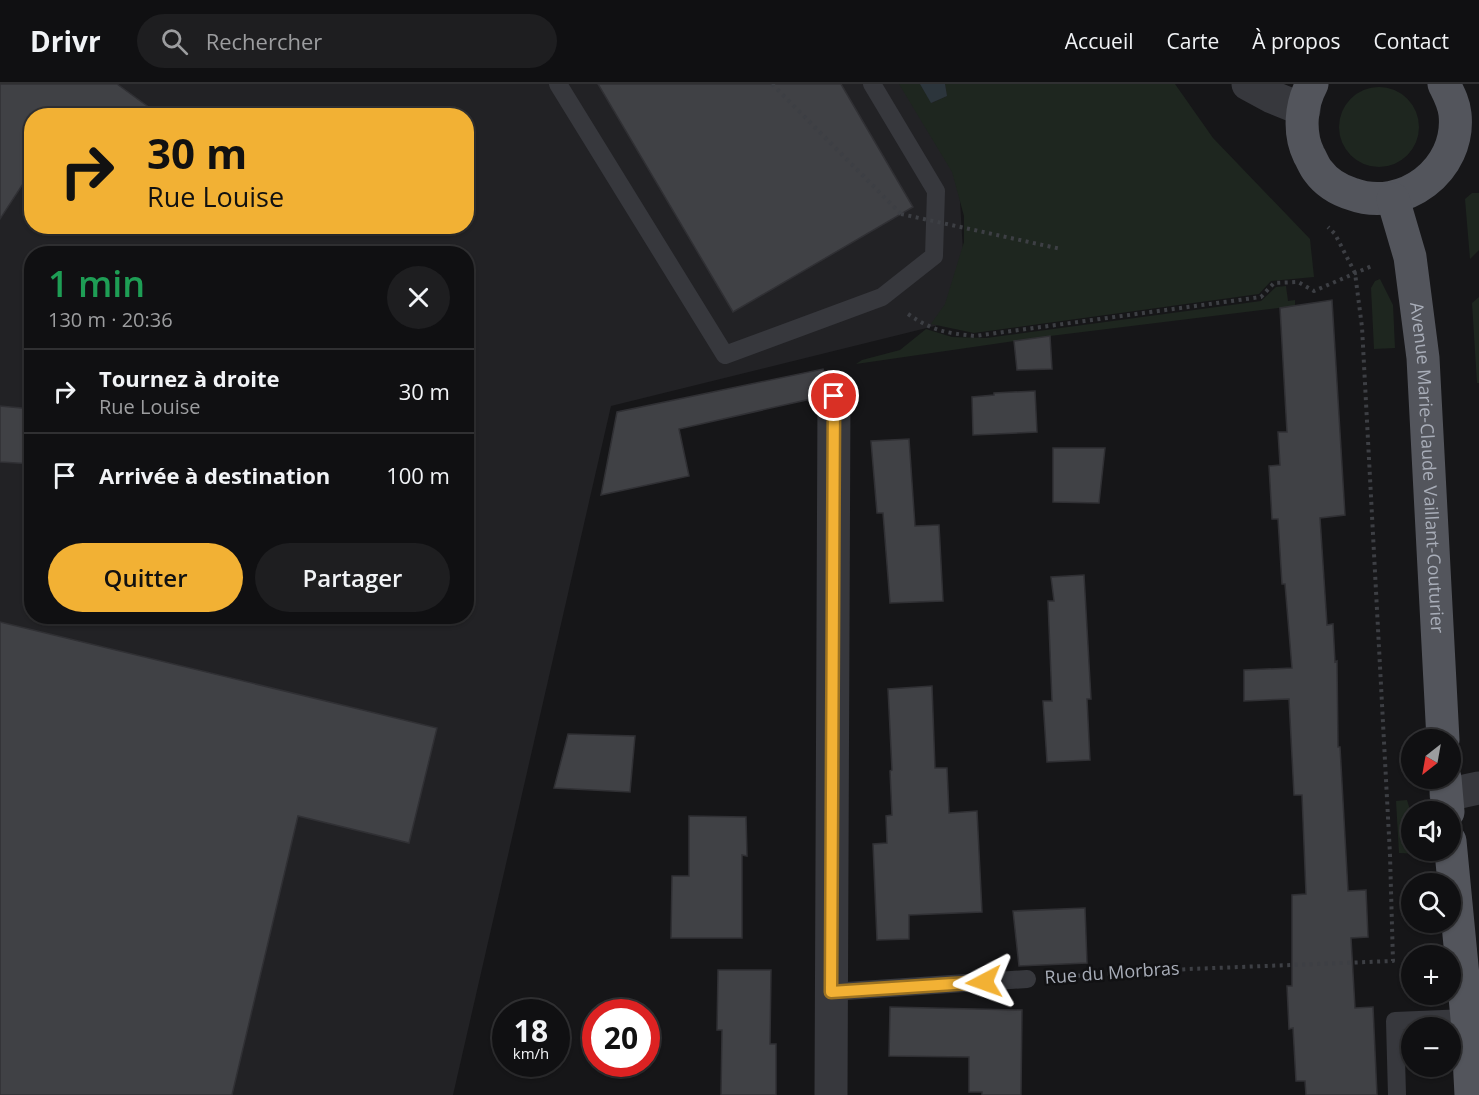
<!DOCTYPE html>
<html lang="fr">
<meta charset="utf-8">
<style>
body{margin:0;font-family:"Open Sans",sans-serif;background:#1e1e20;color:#f1f3f6;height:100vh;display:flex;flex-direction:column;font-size:22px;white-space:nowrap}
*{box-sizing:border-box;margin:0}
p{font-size:20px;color:#9c9d9f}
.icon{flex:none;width:33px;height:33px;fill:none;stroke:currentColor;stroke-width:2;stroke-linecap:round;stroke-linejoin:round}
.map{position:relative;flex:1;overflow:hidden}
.panel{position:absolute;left:24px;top:162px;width:450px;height:378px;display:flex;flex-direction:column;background:#101012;border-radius:24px;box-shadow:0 2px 4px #0004,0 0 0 2px #303032}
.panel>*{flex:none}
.guide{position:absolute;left:24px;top:24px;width:450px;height:126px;border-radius:24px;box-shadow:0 2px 4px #0004,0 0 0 2px #303032;background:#f2b134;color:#111;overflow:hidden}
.needle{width:39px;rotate:211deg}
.tools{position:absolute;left:1401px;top:645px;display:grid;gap:12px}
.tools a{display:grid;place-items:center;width:60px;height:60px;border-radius:50%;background:#101012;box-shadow:0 2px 4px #0004,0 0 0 2px #303032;font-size:30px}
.speed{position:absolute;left:492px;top:915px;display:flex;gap:12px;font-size:30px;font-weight:700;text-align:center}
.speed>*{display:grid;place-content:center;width:78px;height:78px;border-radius:50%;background:#101012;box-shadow:0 2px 4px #0004,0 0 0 2px #303032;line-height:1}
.speed small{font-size:15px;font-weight:400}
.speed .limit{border:9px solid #d22;background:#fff;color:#111}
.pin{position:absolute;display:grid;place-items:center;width:51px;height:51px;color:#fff;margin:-26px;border:3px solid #fff;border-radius:50%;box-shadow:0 2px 6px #0007}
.me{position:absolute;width:66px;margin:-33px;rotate:266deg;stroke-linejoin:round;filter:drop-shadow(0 0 4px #0008)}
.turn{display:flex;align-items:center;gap:21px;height:126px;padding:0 24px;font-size:27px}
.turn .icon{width:78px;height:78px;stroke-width:2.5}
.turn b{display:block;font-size:42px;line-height:51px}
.round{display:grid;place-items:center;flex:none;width:63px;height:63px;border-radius:32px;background:#1e1e20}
.headline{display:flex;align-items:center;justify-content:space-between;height:102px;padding:0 24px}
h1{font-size:36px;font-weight:600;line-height:45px;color:#1e9e55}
.button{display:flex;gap:12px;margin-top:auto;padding:12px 24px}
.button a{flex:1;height:69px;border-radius:36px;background:#f2b134;color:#111;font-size:24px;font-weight:600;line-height:69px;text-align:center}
.button a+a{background:#1e1e20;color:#f1f3f6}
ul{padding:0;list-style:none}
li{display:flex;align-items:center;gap:18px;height:84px;padding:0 24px;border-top:2px solid #303032}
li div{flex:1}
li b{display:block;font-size:22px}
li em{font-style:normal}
header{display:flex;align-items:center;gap:36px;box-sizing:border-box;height:84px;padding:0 30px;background:#101012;border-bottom:2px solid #303032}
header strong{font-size:28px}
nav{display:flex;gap:33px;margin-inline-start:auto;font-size:21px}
.search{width:420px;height:54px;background:#1e1e20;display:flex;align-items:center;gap:15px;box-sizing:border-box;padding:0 21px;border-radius:33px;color:#9c9d9f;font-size:22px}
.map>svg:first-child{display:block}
.built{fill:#222225;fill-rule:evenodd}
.green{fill:#1e261f}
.water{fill:#2c353c}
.building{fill:#404145;stroke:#303034;stroke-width:1.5}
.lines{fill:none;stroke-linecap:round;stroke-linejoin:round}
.path{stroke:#3d3f44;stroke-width:4;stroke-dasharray:3 4.5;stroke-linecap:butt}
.service{stroke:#37383d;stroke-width:18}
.minor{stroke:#37383d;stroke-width:33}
.primary{stroke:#53555c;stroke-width:33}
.path-bridge{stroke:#3d3f44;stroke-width:4;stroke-dasharray:3 4.5;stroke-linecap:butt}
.route-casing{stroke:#9d7322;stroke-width:15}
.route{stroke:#f2b134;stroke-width:10}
.labels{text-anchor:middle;stroke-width:5;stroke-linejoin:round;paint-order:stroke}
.street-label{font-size:18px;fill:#a8adb8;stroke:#111113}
</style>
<header>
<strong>Drivr</strong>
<div class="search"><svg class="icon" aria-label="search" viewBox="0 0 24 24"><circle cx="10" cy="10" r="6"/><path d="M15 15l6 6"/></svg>Rechercher</div>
<nav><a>Accueil</a><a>Carte</a><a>À propos</a><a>Contact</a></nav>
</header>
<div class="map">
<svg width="1479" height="1011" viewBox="0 0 1479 1011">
<rect width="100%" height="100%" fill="#161618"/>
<path class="built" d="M 0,0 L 953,0 L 967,234 L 611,322 L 453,1011 L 0,1011 ZM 32,32 L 466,32 L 466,142 L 32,142 ZM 32,170 L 466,170 L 466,532 L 32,532 Z"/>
<path class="green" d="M 899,0 L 920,0 L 932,19 L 947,12 L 945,0 L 1175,0 L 1213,54 L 1310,155 L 1314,193 L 1271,197 L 1259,210 L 974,249 L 931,240 L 945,220 L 964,158 L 964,132 L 952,88 Z
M1339 43a40 40 0 1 1 80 0a40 40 0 1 1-80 0Z
M 1472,109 L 1479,109 L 1479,166 L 1470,175 L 1465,115 Z
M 1380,195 L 1393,221 L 1395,264 L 1374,265 L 1371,204 L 1375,197 Z
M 1286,202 L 1288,217 L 1295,216 L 1295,222 L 1050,252 L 856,280 L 862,276 L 900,266 L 926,245 L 952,253 L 986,254 L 1261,217 L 1276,203 Z
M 1479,213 L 1479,299 L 1477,299 L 1472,219 Z
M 1407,716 L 1411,729 L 1412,766 L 1423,767 L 1423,770 L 1399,769 L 1396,717 Z"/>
<path class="water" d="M 920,0 L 945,0 L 947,12 L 931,19 Z"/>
<path class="building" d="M 0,0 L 117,0 L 161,32 L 32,32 L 32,86 L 0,135 Z
M 598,0 L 841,0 L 913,123 L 733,228 Z
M 1332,216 L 1345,431 L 1320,434 L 1327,541 L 1333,540 L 1335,578 L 1337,577 L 1338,663 L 1340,663 L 1348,807 L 1366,806 L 1368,853 L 1351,854 L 1355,924 L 1373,923 L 1377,1011 L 1306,1011 L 1305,997 L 1296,997 L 1293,944 L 1289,945 L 1287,902 L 1292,902 L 1292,811 L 1306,810 L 1302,711 L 1294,711 L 1289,615 L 1244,617 L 1244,586 L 1292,584 L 1285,500 L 1282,500 L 1278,435 L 1272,435 L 1269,382 L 1280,381 L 1278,348 L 1287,348 L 1280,224 Z
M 1050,252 L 1052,285 L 1017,286 L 1014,257 Z
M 823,285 L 826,295 L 818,303 L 815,314 L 679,345 L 689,392 L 601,411 L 617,328 Z
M 1035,307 L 1037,348 L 973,351 L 972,313 L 994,311 L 994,309 Z
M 0,322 L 32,325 L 32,380 L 0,378 Z
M 909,355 L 915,442 L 939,441 L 943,517 L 890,519 L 883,429 L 877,429 L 871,357 Z
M 1053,364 L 1105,364 L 1099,419 L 1053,418 Z
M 1084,491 L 1091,615 L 1087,615 L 1090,676 L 1047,678 L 1043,617 L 1052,617 L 1048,517 L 1054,517 L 1051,493 Z
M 0,538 L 437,644 L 409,759 L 298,732 L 232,1011 L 0,1011 Z
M 932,602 L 935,684 L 947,684 L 949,729 L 977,727 L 982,828 L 909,831 L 909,855 L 877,856 L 873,760 L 887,759 L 886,732 L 892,731 L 890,687 L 892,686 L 888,605 Z
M 568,650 L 635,652 L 630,708 L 554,704 Z
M 689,732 L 746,733 L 747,772 L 742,771 L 742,854 L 671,854 L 672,792 L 689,792 Z
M 1085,824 L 1087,879 L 1019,882 L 1013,827 Z
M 718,886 L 771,886 L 770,960 L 776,960 L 776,1011 L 721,1011 L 722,946 L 717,946 Z
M 890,923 L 1022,926 L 1021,1011 L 982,1011 L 982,1008 L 969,1008 L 969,973 L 889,972 Z"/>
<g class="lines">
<path class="path" d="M 772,0 L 901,130
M 908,230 C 933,247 946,249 975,252 L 1261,213 L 1274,199 L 1298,198 L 1314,207 L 1374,181
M 1055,893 L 1189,885 L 1393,877 L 1390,771 L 1362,243 L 1355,189 L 1335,150 L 1328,143"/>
<path class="service" d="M 558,0 L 725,271 L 882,213 L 934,172 L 936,107 L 872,0
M 831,908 L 1027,895
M 1397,1011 L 1395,937 L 1467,934"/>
<path class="minor" d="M 1248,0 L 1272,13 L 1304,26
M 1446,711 L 1479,704
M 831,1011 L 834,312"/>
<g class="primary">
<path d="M 1312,0 C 1301,20 1298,49 1309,71 C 1312,76 1314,82 1318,87 C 1326,98 1339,106 1352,110 C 1403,129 1461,86 1455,30 C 1454,19 1449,10 1444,0"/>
<path id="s1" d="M 1393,115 L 1410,173 L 1423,274 L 1443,656"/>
<path d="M 1445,694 L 1448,728"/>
<path d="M 1450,757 L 1467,934 L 1471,1011"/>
</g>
<path class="path-bridge" d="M 901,130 L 1061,165"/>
</g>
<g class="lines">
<defs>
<path id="route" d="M 834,312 L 831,908 L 984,898"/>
</defs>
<use href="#route" class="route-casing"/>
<use href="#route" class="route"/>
</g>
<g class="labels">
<g class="street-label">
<text dy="6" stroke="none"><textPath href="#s1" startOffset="272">Avenue Marie-Claude Vaillant-Couturier</textPath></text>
<text transform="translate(1112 889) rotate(-4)" y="6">Rue du Morbras</text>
</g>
</g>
</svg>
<div class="tools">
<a><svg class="needle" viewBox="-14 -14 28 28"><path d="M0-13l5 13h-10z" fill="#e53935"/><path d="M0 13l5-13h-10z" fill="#9c9d9f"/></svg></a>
<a><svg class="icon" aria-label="sound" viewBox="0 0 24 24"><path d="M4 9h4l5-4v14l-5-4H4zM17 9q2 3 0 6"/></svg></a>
<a><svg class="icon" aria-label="search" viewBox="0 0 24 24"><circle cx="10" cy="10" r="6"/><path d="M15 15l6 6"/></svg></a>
<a>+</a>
<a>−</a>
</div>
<div class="speed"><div>18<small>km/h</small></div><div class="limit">20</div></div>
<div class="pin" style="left:834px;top:312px;background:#d93025"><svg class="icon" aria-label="arrive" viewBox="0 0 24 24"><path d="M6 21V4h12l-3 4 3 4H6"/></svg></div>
<svg class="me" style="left:984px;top:898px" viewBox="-20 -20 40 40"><path d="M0-17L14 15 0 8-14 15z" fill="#f2b134" stroke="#fff" stroke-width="4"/></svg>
<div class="guide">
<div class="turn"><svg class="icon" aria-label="right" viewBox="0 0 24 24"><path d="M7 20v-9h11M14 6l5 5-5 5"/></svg><div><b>30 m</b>Rue Louise</div></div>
</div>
<section class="panel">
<div class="headline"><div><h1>1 min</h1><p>130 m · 20:36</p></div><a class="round"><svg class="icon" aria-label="close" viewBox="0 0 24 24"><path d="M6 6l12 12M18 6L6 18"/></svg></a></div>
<ul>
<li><svg class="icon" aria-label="right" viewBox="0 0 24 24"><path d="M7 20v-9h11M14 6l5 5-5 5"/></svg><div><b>Tournez à droite</b><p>Rue Louise</p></div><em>30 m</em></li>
<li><svg class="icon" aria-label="arrive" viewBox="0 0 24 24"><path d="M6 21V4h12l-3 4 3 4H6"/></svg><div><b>Arrivée à destination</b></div><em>100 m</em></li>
</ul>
<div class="button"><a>Quitter</a><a>Partager</a></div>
</section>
</div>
